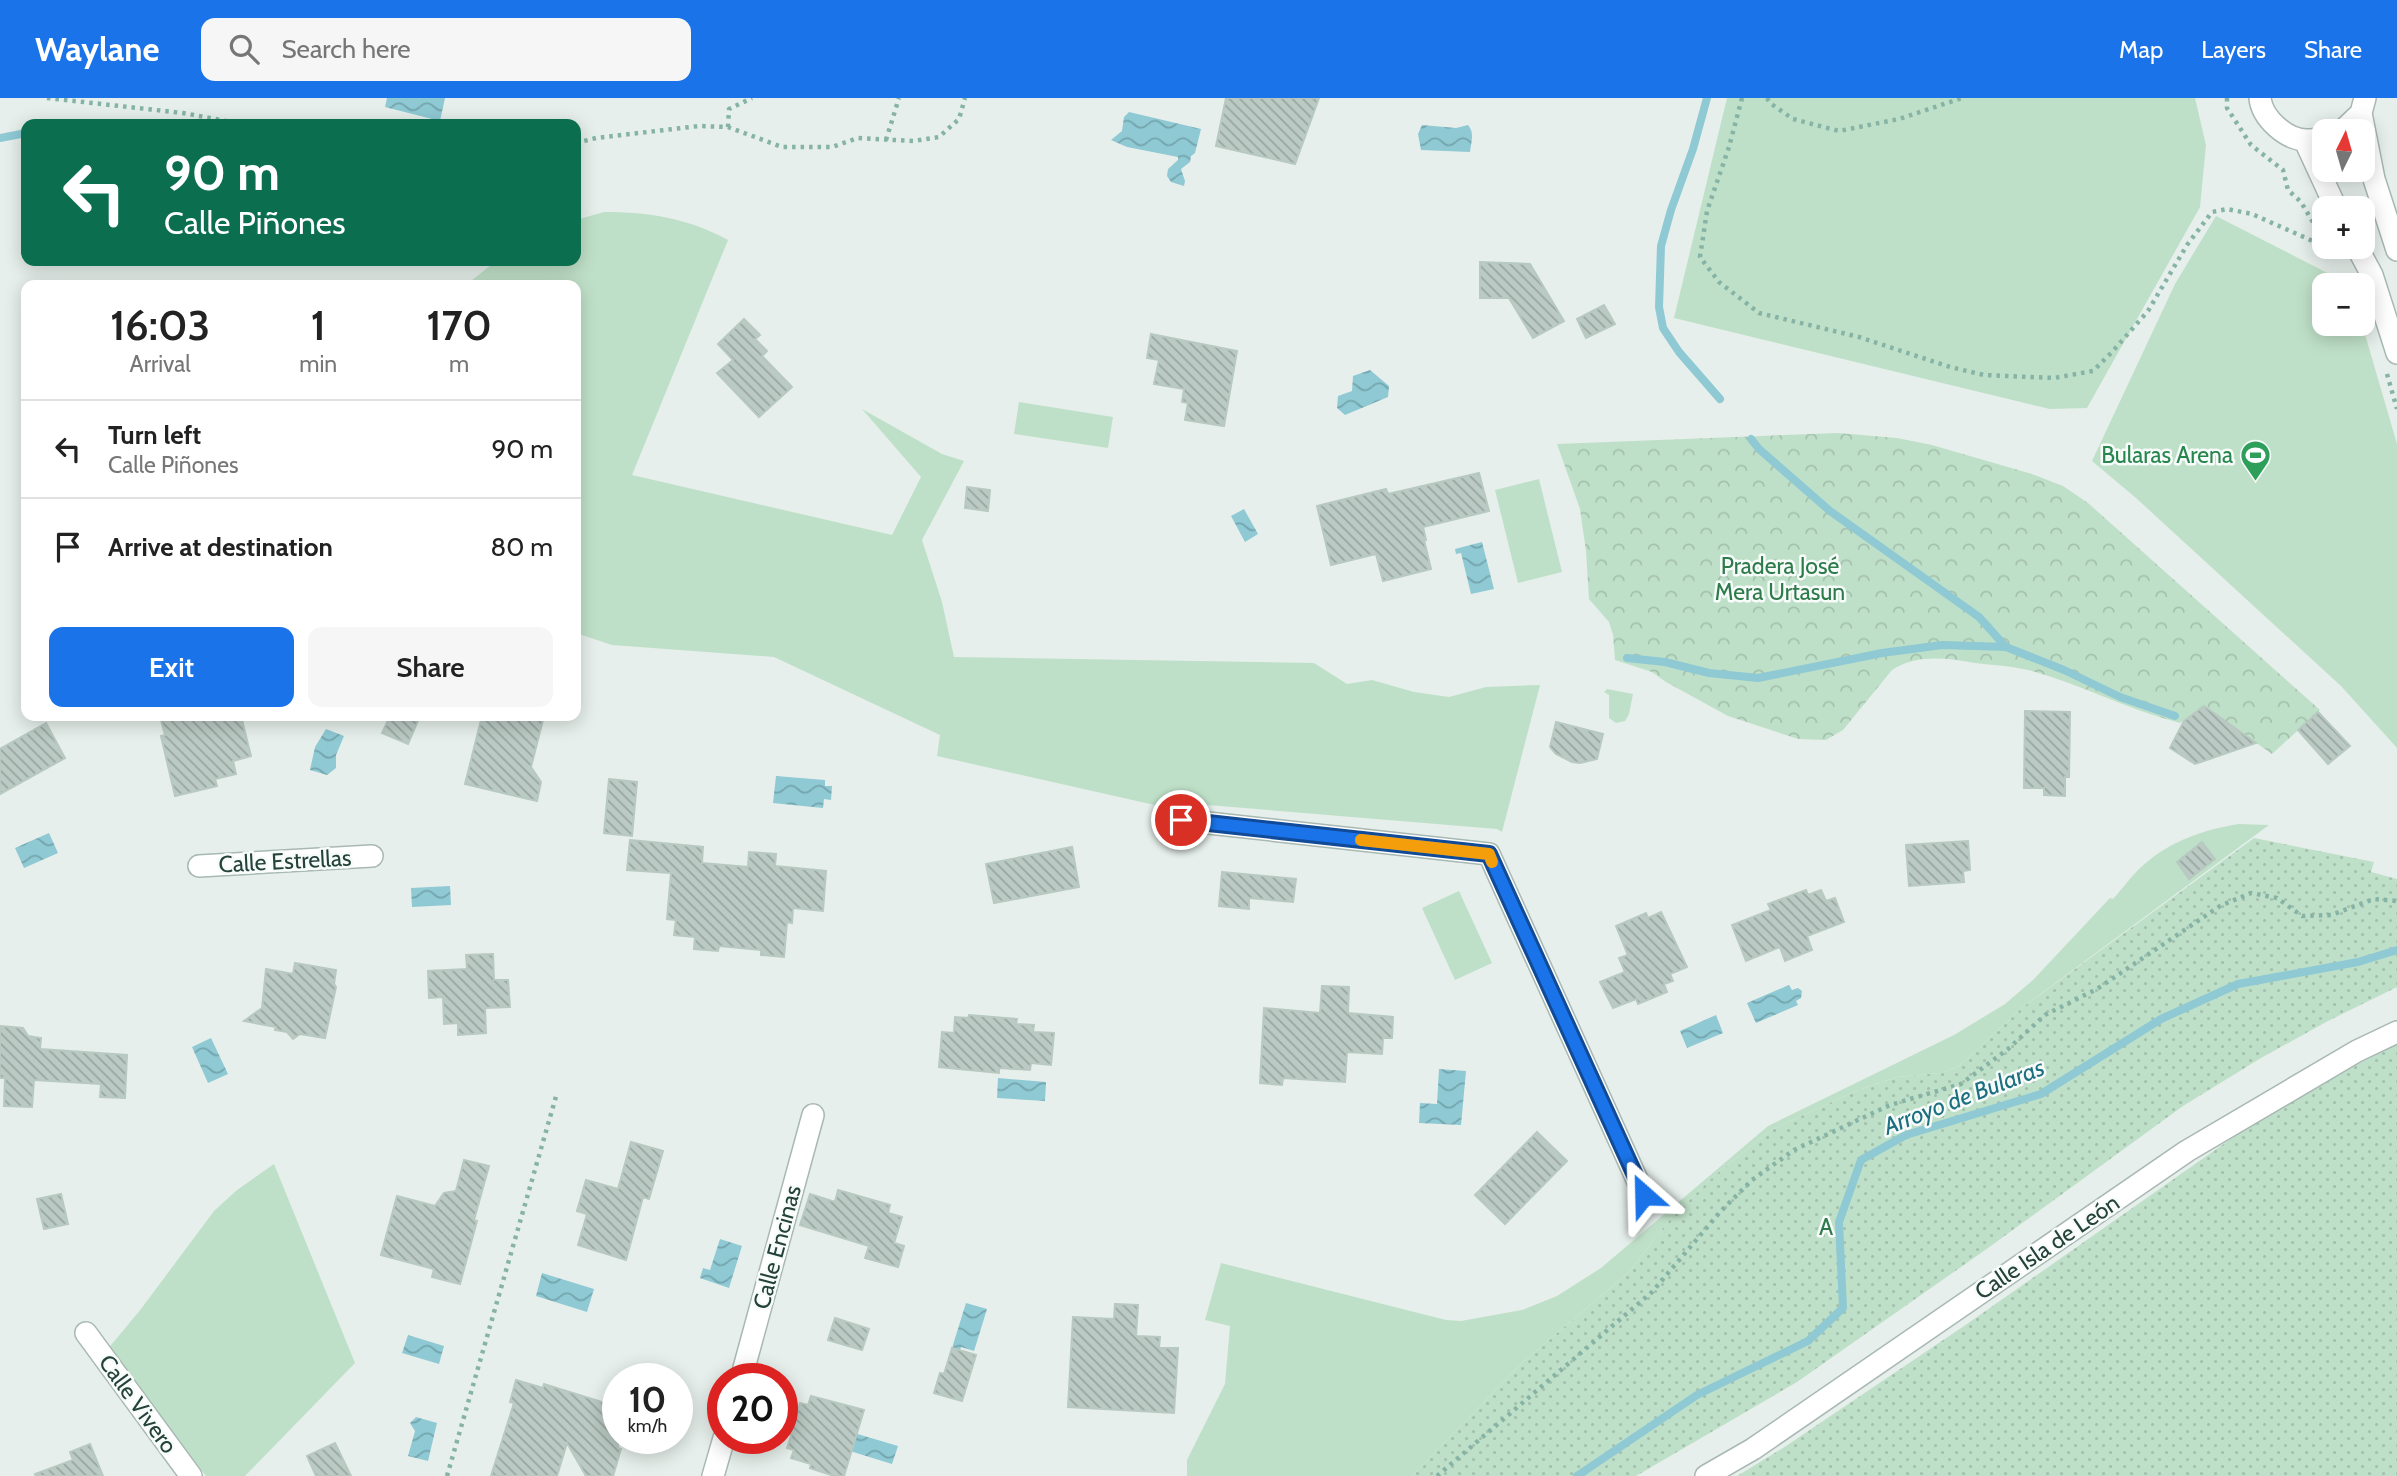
<!DOCTYPE html>
<meta charset="utf-8">
<style>
body{margin:0;font-family:Cabin,sans-serif;background:#f6f6f6;color:#222;height:100vh;display:flex;flex-direction:column;font-size:26px;white-space:nowrap}
*{box-sizing:border-box;margin:0}
p{font-size:23px;color:#767676}
.icon{flex:none;width:38px;height:38px;fill:none;stroke:currentColor;stroke-width:2;stroke-linecap:round;stroke-linejoin:round}
.map{position:relative;flex:1;overflow:hidden}
.sheet{position:absolute;left:21px;top:182px;width:560px;height:441px;display:flex;flex-direction:column;background:#fff;border-radius:14px;box-shadow:0 4px 18px #0003}
.sheet>*{flex:none}
.top-card{position:absolute;left:21px;top:21px;width:560px;height:147px;border-radius:14px;box-shadow:0 4px 18px #0003;background:#0b6e4f;color:#fff;overflow:hidden}
.needle{width:46px;rotate:5deg}
.tools{position:absolute;left:2312px;top:21px;display:grid;gap:14px}
.tools a{display:grid;place-items:center;width:63px;height:63px;border-radius:14px;background:#fff;box-shadow:0 4px 18px #0003;font-size:35px}
.speed{position:absolute;left:602px;top:1265px;display:flex;gap:14px;font-size:35px;font-weight:700;text-align:center}
.speed>*{display:grid;place-content:center;width:91px;height:91px;border-radius:50%;background:#fff;box-shadow:0 4px 18px #0003;line-height:1}
.speed small{font-size:18px;font-weight:400}
.speed .limit{border:10px solid #d22;background:#fff;color:#111}
.pin{position:absolute;display:grid;place-items:center;width:60px;height:60px;color:#fff;margin:-30px;border:4px solid #fff;border-radius:50%;box-shadow:0 2px 7px #0007}
.me{position:absolute;width:77px;margin:-38px;rotate:335deg;stroke-linejoin:round;filter:drop-shadow(0 0 5px #0008)}
.turn{display:flex;align-items:center;gap:24px;height:147px;padding:0 28px;font-size:32px}
.turn .icon{width:91px;height:91px;stroke-width:2.5}
.turn b{display:block;font-size:49px;line-height:60px}
.eta{display:flex;justify-content:space-evenly;align-items:center;height:119px;text-align:center}
.eta b{font-size:42px;font-weight:600;line-height:49px}
.action{display:flex;gap:14px;margin-top:auto;padding:14px 28px}
.action a{flex:1;height:80px;border-radius:14px;background:#1a73e8;color:#fff;font-size:28px;font-weight:600;line-height:80px;text-align:center}
.action a+a{background:#f6f6f6;color:#222}
ul{padding:0;list-style:none}
li{display:flex;align-items:center;gap:21px;height:98px;padding:0 28px;border-top:2px solid #e0e0e0}
li div{flex:1}
li b{display:block;font-size:26px}
li em{font-style:normal}
header{display:flex;align-items:center;gap:42px;box-sizing:border-box;height:98px;padding:0 35px;background:#1a73e8;color:#fff}
header strong{font-size:33px}
nav{display:flex;gap:38px;margin-inline-start:auto;font-size:24px}
.search{width:490px;height:63px;background:#f6f6f6;display:flex;align-items:center;gap:18px;box-sizing:border-box;padding:0 24px;border-radius:14px;color:#767676;font-size:26px}
.map>svg:first-child{display:block}
.grass{fill:#bfe0c8}
.forest{fill:url(#forest-crowns)}
.garden{fill:url(#garden-dots)}
.water{fill:url(#water-waves)}
.lines{fill:none;stroke-linecap:round;stroke-linejoin:round}
.stream{stroke:#8ec9d4;stroke-width:8}
.building{fill:url(#building-back-hatch);stroke:#b8c9c2;stroke-width:2}
.minor-casing{stroke:#a8b8b2;stroke-width:24}
.path{stroke:#86b3a5;stroke-width:4.5;stroke-dasharray:3.5 5;stroke-linecap:butt}
.minor{stroke:#fff;stroke-width:21}
.route-casing{stroke:#114b97;stroke-width:18}
.route{stroke:#1a73e8;stroke-width:12}
.slow{stroke:#f59e0b;stroke-width:12}
.labels{text-anchor:middle;stroke-width:5;stroke-linejoin:round;paint-order:stroke}
.leisure-label{font-size:23px;fill:#27864d;stroke:#f7fbf9;text-anchor:end}
.park-label{font-size:23px;fill:#2d7a4b;stroke:#f7fbf9}
.street-label{font-size:23px;fill:#24423a;stroke:#f7fbf9}
.water-label{font-size:24px;font-style:italic;fill:#1c6f80;stroke:#f7fbf9}
</style>
<header>
<strong>Waylane</strong>
<div class="search"><svg class="icon" aria-label="search" viewBox="0 0 24 24"><circle cx="10" cy="10" r="6"/><path d="M15 15l6 6"/></svg>Search here</div>
<nav><a>Map</a><a>Layers</a><a>Share</a></nav>
</header>
<div class="map">
<svg width="2397" height="1378" viewBox="0 0 2397 1378">
<defs>
<pattern id="forest-crowns" width="20" height="18" patternUnits="userSpaceOnUse" patternTransform="scale(1.75)"><rect width="20" height="18" fill="#bfe0c8"/><path d="M2 6a3 3 0 1 1 6 0M12 15a3 3 0 1 1 6 0" fill="none" stroke="#a4c1ad"/></pattern>
<pattern id="garden-dots" width="8" height="8" patternUnits="userSpaceOnUse" patternTransform="scale(1.75)"><rect width="8" height="8" fill="#bfe0c8"/><path d="M2 2h.1M6 6h.1" fill="none" stroke="#a4c1ad" stroke-width="1.8" stroke-linecap="round"/></pattern>
<pattern id="water-waves" width="16" height="10" patternUnits="userSpaceOnUse" patternTransform="scale(1.75)"><rect width="16" height="10" fill="#8ec9d4"/><path d="M0 5q4-4 8 0t8 0" fill="none" stroke="#74a5ad"/></pattern>
<pattern id="building-back-hatch" width="6" height="6" patternUnits="userSpaceOnUse" patternTransform="scale(1.75)"><rect width="6" height="6" fill="#bbcac4"/><path d="M-1 5l2 2M0 0l6 6M5-1l2 2" fill="none" stroke="#98a6a0"/></pattern>
</defs>
<rect width="100%" height="100%" fill="#e6efeb"/>
<path class="grass" d="M 1727,0 L 2195,0 L 2206,47 L 2200,109 L 2087,310 L 2050,311 L 1674,220 Z
M 604,114 C 648,114 688,120 728,142 L 632,377 L 892,437 L 921,379 L 862,311 L 942,356 L 964,363 L 922,442 L 942,504 L 954,559 L 1314,565 L 1347,586 L 1372,582 L 1414,594 L 1449,599 L 1486,589 L 1540,587 L 1502,734 L 1497,731 L 1195,706 C 1183,697 1171,698 1159,708 L 937,658 L 940,637 L 774,559 L 612,547 L 576,535 L 576,187 L 466,187 L 496,163 L 576,163 L 576,122 Z
M 2216,118 L 2351,187 L 2324,187 L 2324,226 L 2362,226 L 2397,346 L 2397,650 L 2341,588 L 2136,400 L 2092,363 L 2175,186 Z
M 1019,304 L 1113,319 L 1108,350 L 1014,336 Z
M 1539,381 L 1562,474 L 1518,485 L 1495,392 Z
M 1607,591 L 1633,596 L 1629,616 L 1625,623 L 1616,625 L 1609,620 L 1609,597 L 1604,594 Z
M 2239,726 L 2269,727 L 2023,909 L 1959,968 L 1941,975 L 1897,979 L 1858,992 L 1771,1032 L 1714,1078 L 1671,1120 L 1629,1174 L 1522,1265 L 1412,1378 L 1187,1378 L 1187,1362 L 1225,1286 L 1230,1228 L 1205,1222 L 1221,1165 L 1446,1222 L 1461,1223 L 1522,1212 L 1557,1198 L 1601,1170 L 1768,1028 L 1954,937 L 2005,906 L 2033,882 L 2110,800 L 2113,801 C 2124,789 2134,774 2147,764 C 2173,742 2206,731 2239,726 Z
M 1459,793 L 1492,865 L 1455,882 L 1422,810 Z
M 274,1066 L 355,1265 L 245,1378 L 206,1378 L 107,1252 L 141,1211 L 214,1113 L 237,1092 Z"/>
<path class="forest" d="M 1838,335 L 1897,340 L 1932,347 L 2032,376 L 2063,388 L 2088,405 L 2320,612 L 2272,656 L 2204,608 L 2180,625 C 2128,612 2080,586 2028,572 C 2011,568 1992,567 1975,565 C 1946,560 1917,556 1892,572 L 1843,632 L 1826,642 L 1798,641 L 1728,618 L 1666,584 L 1652,574 L 1615,562 L 1613,537 L 1609,524 L 1589,501 L 1586,453 L 1580,411 L 1557,346 Z"/>
<path class="garden" d="M 2254,740 L 2374,764 L 2371,774 L 2397,781 L 2397,889 L 2328,923 L 2261,960 L 2183,1008 L 1988,1150 L 1797,1284 L 1636,1378 L 1412,1378 L 1522,1265 L 1629,1174 L 1671,1120 L 1714,1078 L 1771,1032 L 1858,992 L 1897,979 L 1941,975 L 1959,968 L 2023,909 Z
M 2397,946 L 2397,1378 L 1737,1378 L 1783,1350 L 1967,1226 L 2245,1031 L 2308,992 Z"/>
<path class="water" d="M 387,0 L 445,0 L 440,23 L 385,9 Z
M 1129,14 L 1201,31 L 1195,55 L 1191,58 L 1190,64 L 1181,71 L 1185,83 L 1184,88 L 1171,84 L 1167,78 L 1168,71 L 1178,62 L 1178,59 L 1127,49 L 1111,42 L 1122,33 L 1124,19 Z
M 1422,27 L 1456,30 L 1468,27 C 1475,35 1471,44 1470,54 L 1421,52 L 1418,36 Z
M 1370,272 L 1389,288 L 1388,299 L 1345,317 L 1337,310 L 1338,298 L 1352,293 L 1353,278 Z
M 1244,411 L 1258,436 L 1245,444 L 1231,418 Z
M 1482,444 L 1494,491 L 1471,496 L 1461,455 L 1456,456 L 1455,451 Z
M 326,631 L 344,638 L 336,657 L 336,670 L 327,677 L 310,672 L 315,649 Z
M 776,678 L 825,682 L 825,688 L 832,688 L 831,702 L 824,701 L 823,710 L 773,705 Z
M 49,735 L 58,755 L 24,770 L 15,750 Z
M 450,788 L 451,807 L 412,809 L 411,790 Z
M 1789,887 L 1792,892 L 1798,890 L 1802,893 L 1801,900 L 1796,903 L 1798,907 L 1756,925 L 1747,905 Z
M 1716,917 L 1723,935 L 1687,950 L 1680,933 Z
M 211,940 L 228,976 L 208,985 L 192,949 Z
M 1439,971 L 1466,973 L 1461,1027 L 1419,1025 L 1420,1005 L 1437,1006 Z
M 998,980 L 1046,984 L 1045,1003 L 997,1000 Z
M 720,1141 L 742,1148 L 729,1190 L 700,1180 L 703,1170 L 710,1172 Z
M 542,1175 L 594,1191 L 587,1214 L 536,1198 Z
M 966,1205 L 987,1211 L 974,1253 L 961,1249 L 960,1252 L 952,1250 Z
M 408,1237 L 444,1248 L 439,1266 L 402,1255 Z
M 416,1319 L 437,1325 L 428,1363 L 408,1358 L 415,1333 L 410,1325 Z
M 844,1332 L 898,1348 L 892,1366 L 837,1349 Z"/>
<g class="lines">
<path class="stream" d="M 1707,0 L 1693,51 L 1671,112 L 1661,148 L 1659,209 L 1663,230 L 1679,254 L 1720,301
M 0,40 L 26,35
M 1751,341 L 1759,351 L 1830,413 L 1979,519 L 2006,549
M 1627,560 L 1665,564 L 1709,575 L 1758,580 L 1882,555 L 1942,547 L 2006,549 L 2064,572 L 2120,599 L 2175,618
M 1577,1378 L 1697,1297 L 1808,1243 L 1843,1210 L 1839,1124 L 1861,1062 L 1906,1037 L 2041,996 L 2161,921 L 2238,886 L 2358,864 L 2397,852"/>
</g>
<path class="building" d="M 1226,0 L 1319,0 L 1295,66 L 1216,48 Z
M 1480,164 L 1530,166 L 1564,223 L 1533,240 L 1509,200 L 1480,200 Z
M 1604,207 L 1615,226 L 1586,240 L 1577,221 Z
M 744,221 L 760,237 L 755,241 L 767,253 L 762,258 L 792,289 L 759,319 L 717,275 L 733,262 L 718,246 Z
M 1151,236 L 1237,253 L 1224,328 L 1185,322 L 1188,305 L 1182,304 L 1184,291 L 1154,286 L 1159,262 L 1147,260 Z
M 1479,375 L 1489,413 L 1423,429 L 1426,442 L 1424,442 L 1431,471 L 1383,483 L 1376,456 L 1331,467 L 1317,408 L 1386,391 L 1388,396 Z
M 967,389 L 990,392 L 988,413 L 965,410 Z
M 2204,608 L 2256,645 L 2195,666 L 2170,650 L 2184,623 Z
M 2025,613 L 2070,614 L 2069,679 L 2065,679 L 2065,698 L 2044,697 L 2044,690 L 2024,690 Z
M 2318,614 L 2350,648 L 2328,666 L 2298,632 Z
M 160,618 L 241,618 L 251,658 L 233,663 L 236,676 L 215,681 L 217,688 L 175,698 L 161,638 L 165,637 Z
M 390,618 L 420,618 L 408,646 L 382,635 Z
M 482,618 L 526,618 L 543,622 L 531,669 L 541,684 L 537,703 L 465,686 Z
M 1556,624 L 1603,636 L 1597,661 L 1580,665 L 1572,664 L 1556,656 L 1550,649 Z
M 46,625 L 65,660 L 0,696 L 0,651 Z
M 609,681 L 637,684 L 632,738 L 604,735 Z
M 630,742 L 703,749 L 702,765 L 748,769 L 749,754 L 776,756 L 775,768 L 826,773 L 823,813 L 793,810 L 792,825 L 787,824 L 784,859 L 761,857 L 761,852 L 719,848 L 718,853 L 694,851 L 695,839 L 674,837 L 676,822 L 667,821 L 671,775 L 627,772 Z
M 1968,743 L 1970,772 L 1963,773 L 1964,784 L 1909,788 L 1906,747 Z
M 2202,744 L 2215,761 L 2189,781 L 2177,764 Z
M 1072,749 L 1079,789 L 994,805 L 986,766 Z
M 1222,774 L 1296,781 L 1293,804 L 1249,800 L 1249,811 L 1219,808 Z
M 1806,792 L 1808,797 L 1821,792 L 1826,803 L 1835,800 L 1844,824 L 1807,838 L 1812,852 L 1785,863 L 1780,849 L 1746,863 L 1732,827 L 1771,812 L 1768,806 Z
M 1661,814 L 1687,869 L 1670,876 L 1673,883 L 1664,886 L 1667,894 L 1638,906 L 1636,901 L 1613,910 L 1600,884 L 1625,874 L 1619,860 L 1628,857 L 1616,828 L 1646,815 L 1648,820 Z
M 493,856 L 494,882 L 508,882 L 510,909 L 485,910 L 486,935 L 458,937 L 458,925 L 444,926 L 443,899 L 429,900 L 428,873 L 467,871 L 466,857 Z
M 295,865 L 336,872 L 334,886 L 336,889 L 325,940 L 300,936 L 293,941 L 287,934 L 275,932 L 276,929 L 244,923 L 262,910 L 266,871 L 293,876 Z
M 1322,888 L 1349,889 L 1348,915 L 1393,919 L 1392,940 L 1383,940 L 1382,956 L 1347,954 L 1345,984 L 1283,980 L 1282,987 L 1260,985 L 1264,910 L 1320,915 Z
M 969,917 L 1017,921 L 1016,926 L 1034,927 L 1033,934 L 1054,935 L 1051,967 L 1031,965 L 1030,972 L 999,970 L 999,975 L 939,969 L 942,934 L 954,935 L 955,919 L 968,920 Z
M 0,928 L 23,930 L 28,938 L 41,940 L 40,951 L 127,957 L 125,1000 L 100,999 L 101,986 L 34,982 L 32,1009 L 4,1008 L 5,980 L 0,980 Z
M 1537,1034 L 1567,1063 L 1505,1126 L 1475,1097 Z
M 631,1044 L 663,1053 L 649,1101 L 643,1099 L 626,1162 L 578,1147 L 587,1116 L 577,1113 L 586,1082 L 618,1091 Z
M 464,1062 L 489,1068 L 474,1122 L 477,1123 L 460,1186 L 432,1179 L 434,1171 L 381,1157 L 397,1098 L 435,1108 L 444,1095 L 456,1093 Z
M 838,1092 L 890,1107 L 888,1115 L 902,1119 L 894,1145 L 904,1148 L 898,1169 L 865,1160 L 869,1148 L 800,1127 L 810,1096 L 835,1104 Z
M 61,1096 L 68,1126 L 44,1131 L 37,1101 Z
M 1115,1206 L 1138,1207 L 1136,1238 L 1160,1239 L 1159,1250 L 1178,1250 L 1174,1315 L 1068,1309 L 1073,1219 L 1114,1221 Z
M 835,1220 L 869,1231 L 862,1252 L 828,1242 Z
M 952,1250 L 976,1257 L 962,1303 L 934,1295 L 940,1275 L 944,1276 Z
M 516,1282 L 543,1290 L 544,1286 L 618,1309 L 618,1350 L 621,1351 L 613,1378 L 586,1378 L 567,1345 L 557,1378 L 491,1378 L 514,1305 L 510,1304 Z
M 811,1298 L 864,1312 L 844,1378 L 834,1378 L 810,1370 L 811,1366 L 791,1360 L 794,1352 L 787,1350 L 791,1338 L 787,1326 L 796,1317 L 800,1305 L 808,1307 Z
M 335,1345 L 351,1378 L 316,1378 L 307,1358 Z
M 90,1346 L 103,1378 L 36,1378 L 35,1376 L 73,1362 L 70,1354 Z"/>
<g class="lines">
<defs>
<path id="minor" d="M 2260,0 C 2262,20 2286,42 2307,42 C 2312,42 2319,41 2324,40
M 2361,15 L 2374,81 L 2397,152
M 2342,33 L 2361,15 L 2365,0
M 2305,43 L 2336,110
M 2357,149 L 2372,177 L 2397,255
M 1181,722 L 1489,756 L 1644,1097
M 199,768 L 372,758
M 86,1235 L 191,1378
M 741,1281 L 813,1017
M 713,1378 L 724,1340
M 1706,1378 L 1753,1351 L 2187,1053 L 2357,953 L 2397,934"/>
</defs>
<use href="#minor" class="minor-casing"/>
<path class="path" d="M 47,0 L 183,15 L 242,26
M 1742,0 L 1729,49 L 1707,113 L 1700,159 L 1719,184 L 1759,215 L 1859,239 L 1950,269 L 1984,277 L 2054,280 L 2093,273 L 2112,254 L 2148,213 L 2187,147 L 2212,114 L 2227,111 L 2252,116 L 2324,148
M 1767,0 L 1770,5 L 1793,21 L 1839,33 L 1899,21 L 1962,0
M 2227,0 L 2227,10 L 2251,47 L 2283,72 L 2288,92 L 2301,104 L 2324,143
M 728,29 L 729,11 L 752,0
M 886,42 L 899,0
M 576,45 L 596,40 L 699,28 L 728,29 L 782,49 L 832,49 L 858,40 L 913,43 L 939,39 L 959,21 L 965,0
M 2327,149 L 2334,160
M 2387,276 L 2397,311
M 447,1378 L 557,995
M 1437,1378 L 1652,1194 L 1720,1114 L 1752,1082 L 1794,1052 L 1890,1007 L 1961,986 L 2008,951 L 2045,917 L 2097,891 L 2220,808 L 2251,795 L 2277,800 L 2302,818 L 2331,817 L 2374,801 L 2397,803"/>
<use href="#minor" class="minor"/>
</g>
<g class="lines">
<defs>
<path id="route" d="M 1181,722 L 1489,756 L 1644,1097"/>
</defs>
<use href="#route" class="route-casing"/>
<use href="#route" class="route"/>
<path class="slow" d="M 1361,742 L 1489,756 L 1492,764"/>
</g>
<defs>
<symbol id="stadium-pin" viewBox="-11 -11 22 30"><path d="M0 17L-7.5 6A9.5 9.5 0 1 1 7.5 6Z" fill="#2e9e5b" stroke="#f7fbf9"/><path d="M0-5a6.5 5 0 1 0 0 10a6.5 5 0 1 0 0-10ZM-3.5-1.8h7v3.6h-7Z" fill="#fff"/></symbol>
</defs>
<g fill-rule="evenodd">
<use href="#stadium-pin" x="2238" y="340" width="35" height="47"/>
</g>
<g class="labels">
<g class="leisure-label">
<text x="2233" y="365">Bularas Arena</text>
</g>
<g class="park-label">
<text x="1780" y="476">Pradera José<tspan x="1780" dy="26">Mera Urtasun</tspan></text>
<text x="1826" y="1137">A</text>
</g>
<g class="street-label">
<text transform="translate(285 763) rotate(-3)" y="8">Calle Estrellas</text>
<text transform="translate(777 1149) rotate(-75)" y="8">Calle Encinas</text>
<text transform="translate(2047 1149) rotate(-34)" y="8">Calle Isla de León</text>
<text transform="translate(138 1306) rotate(54)" y="8">Calle Vivero</text>
</g>
<g class="water-label">
<text transform="translate(1964 999) rotate(-21)" y="8">Arroyo de Bularas</text>
</g>
</g>
</svg>
<div class="tools">
<a><svg class="needle" viewBox="-14 -14 28 28"><path d="M0-13l5 13h-10z" fill="#e53935"/><path d="M0 13l5-13h-10z" fill="#767676"/></svg></a>
<a>+</a>
<a>−</a>
</div>
<div class="speed"><div>10<small>km/h</small></div><div class="limit">20</div></div>
<div class="pin" style="left:1181px;top:722px;background:#d93025"><svg class="icon" aria-label="arrive" viewBox="0 0 24 24"><path d="M6 21V4h12l-3 4 3 4H6"/></svg></div>
<svg class="me" style="left:1644px;top:1097px" viewBox="-20 -20 40 40"><path d="M0-17L14 15 0 8-14 15z" fill="#1a73e8" stroke="#fff" stroke-width="4"/></svg>
<div class="top-card">
<div class="turn"><svg class="icon" aria-label="left" viewBox="0 0 24 24"><path d="M17 20v-9H6M10 6l-5 5 5 5"/></svg><div><b>90 m</b>Calle Piñones</div></div>
</div>
<section class="sheet">
<div class="eta">
<div><b>16:03</b><p>Arrival</p></div>
<div><b>1</b><p>min</p></div>
<div><b>170</b><p>m</p></div>
</div>
<ul>
<li><svg class="icon" aria-label="left" viewBox="0 0 24 24"><path d="M17 20v-9H6M10 6l-5 5 5 5"/></svg><div><b>Turn left</b><p>Calle Piñones</p></div><em>90 m</em></li>
<li><svg class="icon" aria-label="arrive" viewBox="0 0 24 24"><path d="M6 21V4h12l-3 4 3 4H6"/></svg><div><b>Arrive at destination</b></div><em>80 m</em></li>
</ul>
<div class="action"><a>Exit</a><a>Share</a></div>
</section>
</div>
